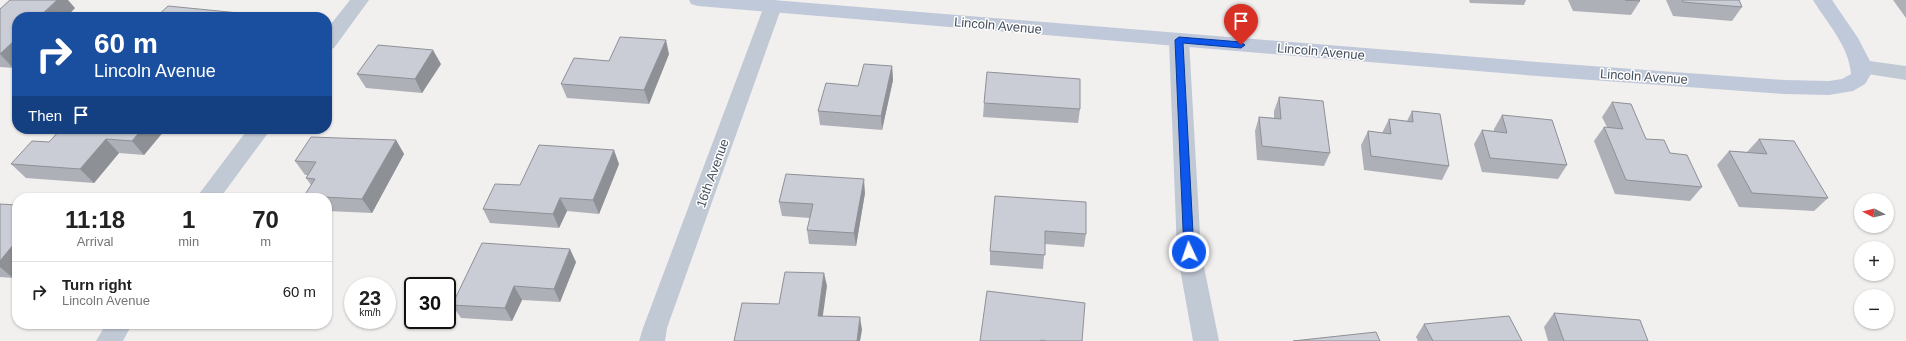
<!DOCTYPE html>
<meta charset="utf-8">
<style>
body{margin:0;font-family:Helvetica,sans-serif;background:#f2f2f2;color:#222;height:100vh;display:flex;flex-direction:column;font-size:15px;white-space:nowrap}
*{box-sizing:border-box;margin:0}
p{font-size:13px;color:#767676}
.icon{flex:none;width:22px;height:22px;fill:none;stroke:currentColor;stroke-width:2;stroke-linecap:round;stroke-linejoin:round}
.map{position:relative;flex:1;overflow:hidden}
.panel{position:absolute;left:12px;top:193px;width:320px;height:136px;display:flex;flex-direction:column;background:#fff;border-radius:16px;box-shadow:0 1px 3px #0004}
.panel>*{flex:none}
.banner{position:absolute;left:12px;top:12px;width:320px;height:122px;border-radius:16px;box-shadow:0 1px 3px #0004;background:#1a4fa0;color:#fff;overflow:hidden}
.needle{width:26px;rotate:277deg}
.fabs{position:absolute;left:1854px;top:193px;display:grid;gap:8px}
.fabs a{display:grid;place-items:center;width:40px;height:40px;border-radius:50%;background:#fff;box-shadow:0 1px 3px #0004;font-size:20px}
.speed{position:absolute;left:344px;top:277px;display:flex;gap:8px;font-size:20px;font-weight:700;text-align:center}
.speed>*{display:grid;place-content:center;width:52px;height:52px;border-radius:50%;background:#fff;box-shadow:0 1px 3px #0004;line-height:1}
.speed small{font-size:10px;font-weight:400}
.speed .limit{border:2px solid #111;border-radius:6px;background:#fff;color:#111}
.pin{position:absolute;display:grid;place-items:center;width:34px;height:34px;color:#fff;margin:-41px -17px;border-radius:50% 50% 50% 0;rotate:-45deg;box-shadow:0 0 4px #0007}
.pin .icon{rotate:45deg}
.me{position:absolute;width:44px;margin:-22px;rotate:357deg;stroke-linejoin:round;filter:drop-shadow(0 0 3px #0008)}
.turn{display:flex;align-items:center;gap:14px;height:84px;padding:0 16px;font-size:18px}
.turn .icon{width:52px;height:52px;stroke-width:2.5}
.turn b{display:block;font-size:28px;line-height:34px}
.then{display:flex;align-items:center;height:38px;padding:0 16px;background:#0003;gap:8px;font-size:15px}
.eta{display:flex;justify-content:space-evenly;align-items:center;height:68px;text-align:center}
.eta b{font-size:24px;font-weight:700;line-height:28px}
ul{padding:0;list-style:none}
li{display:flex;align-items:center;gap:12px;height:60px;padding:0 16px;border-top:1px solid #e0e0e0}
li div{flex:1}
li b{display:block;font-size:15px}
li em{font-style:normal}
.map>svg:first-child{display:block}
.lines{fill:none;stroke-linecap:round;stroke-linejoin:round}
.street{fill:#c1c9d5;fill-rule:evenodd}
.secondary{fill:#c0c9d9;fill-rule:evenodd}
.wall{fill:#aeb0b7}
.shaded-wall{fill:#8d9095}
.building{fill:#cacdd5;stroke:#8d9095}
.route{fill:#0d57ed;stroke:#08399a}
.labels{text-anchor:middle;stroke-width:3;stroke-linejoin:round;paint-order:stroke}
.street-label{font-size:13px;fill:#45505e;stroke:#fff}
</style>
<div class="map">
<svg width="1906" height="341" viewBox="0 0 1906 341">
<rect width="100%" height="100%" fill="#f2efef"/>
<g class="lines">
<path class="street" d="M 350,0 L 369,0 L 334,48 L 327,50 L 327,29 Z
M 774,0 L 780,2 L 782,6 L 667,328 L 665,341 L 639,341 L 643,328 L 764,6 L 766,2 Z
M 1179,33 L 1186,35 L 1189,40 L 1201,252 L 1219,341 L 1193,341 L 1177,252 L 1169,40 L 1172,35 Z
M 1862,60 L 1906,66 L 1906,80 L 1855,72 L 1852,67 L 1855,62 Z
M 248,129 L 271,129 L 220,198 L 196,198 Z
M 106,324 L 132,324 L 123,341 L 96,341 Z"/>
<path class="secondary" d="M 689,0 L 773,0 L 1537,62 L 1784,80 L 1829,81 L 1842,79 L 1851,74 C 1849,46 1827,23 1813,0 L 1832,0 L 1858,38 L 1870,61 L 1871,74 L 1865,84 L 1853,91 L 1829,95 L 1784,94 L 1537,76 L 698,6 L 691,4 Z"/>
</g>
<path class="wall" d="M 1469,0 L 1526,0 L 1524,5 L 1470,3 Z
M 1568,0 L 1639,0 L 1640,1 L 1631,15 L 1573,11 Z
M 1666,0 L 1739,0 L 1742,7 L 1732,21 L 1673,16 Z
M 1893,0 L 1906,0 L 1906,18 Z
M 75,8 L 66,17 L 17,17 L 13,68 L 0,67 L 0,9 Z
M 669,54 L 649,104 L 567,98 L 561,84 L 609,61 Z
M 441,64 L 422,93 L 366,88 L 357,74 Z
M 892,66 L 893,80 L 882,130 L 820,125 L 818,111 Z
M 1279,97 L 1330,153 L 1324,166 L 1257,160 L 1255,131 L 1259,117 L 1274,118 L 1274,111 Z
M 1612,102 L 1646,139 L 1670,153 L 1702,187 L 1690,201 L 1615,194 L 1594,141 L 1604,127 L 1607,127 L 1602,117 Z
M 984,103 L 1080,109 L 1078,123 L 983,117 Z
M 1412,111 L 1449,166 L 1442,180 L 1364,170 L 1361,145 L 1368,131 L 1382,133 L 1389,119 L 1407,121 Z
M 1502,115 L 1567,165 L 1558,179 L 1482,172 L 1474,144 L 1482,130 L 1494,131 L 1494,129 Z
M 61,129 L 162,129 L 164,131 L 144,155 L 119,153 L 94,183 L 26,178 L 11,164 L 49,142 Z
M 1759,139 L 1828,198 L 1814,211 L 1739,207 L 1717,165 L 1729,151 L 1747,152 Z
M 396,140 L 404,154 L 372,213 L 327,211 L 327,198 L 305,198 L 304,196 L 311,185 L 306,178 L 308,175 L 305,175 L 295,161 Z
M 619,164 L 599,214 L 567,211 L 559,228 L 490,223 L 483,209 L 520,185 Z
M 865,193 L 856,246 L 809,244 L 807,230 L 810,218 L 782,216 L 779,202 Z
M 1086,202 L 1086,234 L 1084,247 L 1045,244 L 1043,269 L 990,265 L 990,251 Z
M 0,204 L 13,278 L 0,277 Z
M 576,262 L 560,302 L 522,300 L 512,321 L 461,318 L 452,305 Z
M 1554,313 L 1648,341 L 1548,341 L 1544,327 Z
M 1424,324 L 1522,341 L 1418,341 L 1416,337 Z"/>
<path class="shaded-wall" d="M 57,0 L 68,0 L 75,8 L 66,17 L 39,17 Z
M 239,13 L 242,17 L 236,17 Z
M 17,38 L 17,64 L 13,68 L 0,54 Z
M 666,40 L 669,54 L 649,104 L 644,90 Z
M 433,50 L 441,64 L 422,93 L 415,79 Z
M 892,66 L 893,80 L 882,130 L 881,116 Z
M 142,129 L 162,129 L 164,131 L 144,155 L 132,141 Z
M 106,139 L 119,153 L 94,183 L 80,169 Z
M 396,140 L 404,154 L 372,213 L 362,199 Z
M 614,150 L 619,164 L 599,214 L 593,200 Z
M 864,179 L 865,193 L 856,246 L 854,233 Z
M 560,198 L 567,211 L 559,228 L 553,214 Z
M 17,240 L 17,273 L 13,278 L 0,267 L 0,261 Z
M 570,249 L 576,262 L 560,302 L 554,289 Z
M 327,251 L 332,258 L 327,267 Z
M 824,273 L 827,286 L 821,329 L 818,316 Z
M 514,286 L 522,300 L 512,321 L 505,308 Z
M 860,317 L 862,330 L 860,341 L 857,341 Z"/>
<path class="building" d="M 10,0 L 57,0 L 39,17 L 17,17 L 17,38 L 0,54 L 0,9 Z
M 1625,0 L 1639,0 L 1640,1 Z
M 1682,0 L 1739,0 L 1742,7 L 1683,2 Z
M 168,6 L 239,13 L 236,17 L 156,17 Z
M 620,37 L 666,40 L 644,90 L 561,84 L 574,58 L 609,61 Z
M 378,45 L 433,50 L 415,79 L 357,74 Z
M 864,64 L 892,66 L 881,116 L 818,111 L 826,83 L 858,86 Z
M 987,72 L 1080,79 L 1080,109 L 984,103 Z
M 1279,97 L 1323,101 L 1330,153 L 1262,146 L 1259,117 L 1281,119 Z
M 1612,102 L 1631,104 L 1646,139 L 1664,140 L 1670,153 L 1687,155 L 1702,187 L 1626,180 L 1604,127 L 1623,129 Z
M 1412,111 L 1440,114 L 1449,166 L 1371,156 L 1368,131 L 1391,134 L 1389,119 L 1413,122 Z
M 1502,115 L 1552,120 L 1567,165 L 1490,158 L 1482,130 L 1507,133 Z
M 61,129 L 142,129 L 132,141 L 106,139 L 80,169 L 11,164 L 32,141 L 49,142 Z
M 311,137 L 396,140 L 362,199 L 304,196 L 315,179 L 306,178 L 316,162 L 295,161 Z
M 1759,139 L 1794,141 L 1828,198 L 1752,193 L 1729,151 L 1767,154 Z
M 539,145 L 614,150 L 593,200 L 560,198 L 553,214 L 483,209 L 495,184 L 520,185 Z
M 786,174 L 864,179 L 854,233 L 807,230 L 813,204 L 779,202 Z
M 995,196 L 1086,202 L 1086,234 L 1045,231 L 1045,255 L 990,251 Z
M 0,204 L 17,205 L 17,240 L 0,261 Z
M 482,243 L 570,249 L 554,289 L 514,286 L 505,308 L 452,305 Z
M 785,272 L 824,273 L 818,316 L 860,317 L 857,341 L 734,341 L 742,303 L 779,304 Z
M 987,291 L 1085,303 L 1082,341 L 1047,341 L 1041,340 L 1041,341 L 980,341 Z
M 1554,313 L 1640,320 L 1648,341 L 1564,341 Z
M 1509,316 L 1522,341 L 1433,341 L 1424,324 Z
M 1376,332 L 1380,341 L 1293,341 Z"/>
<path class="route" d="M 1179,37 L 1241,42 L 1245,45 L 1241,48 L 1183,43 L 1194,252 L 1189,256 L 1184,252 L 1175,40 Z"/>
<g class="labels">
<g class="street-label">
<text transform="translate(998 25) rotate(5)" y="5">Lincoln Avenue</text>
<text transform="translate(1321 51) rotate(5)" y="5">Lincoln Avenue</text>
<text transform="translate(1644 76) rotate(4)" y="5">Lincoln Avenue</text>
<text transform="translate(712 173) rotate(-70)" y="5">16th Avenue</text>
</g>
</g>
</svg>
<div class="fabs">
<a><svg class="needle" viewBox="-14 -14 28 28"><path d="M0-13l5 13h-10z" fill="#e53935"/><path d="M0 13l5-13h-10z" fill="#767676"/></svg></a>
<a>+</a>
<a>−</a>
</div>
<div class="speed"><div>23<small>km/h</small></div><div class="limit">30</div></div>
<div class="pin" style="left:1241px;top:45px;background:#d93025"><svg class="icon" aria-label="arrive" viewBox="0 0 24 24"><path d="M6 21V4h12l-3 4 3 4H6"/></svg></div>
<svg class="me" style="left:1189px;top:252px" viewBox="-20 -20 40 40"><circle r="17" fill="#0d57ed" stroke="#fff" stroke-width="3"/><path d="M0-11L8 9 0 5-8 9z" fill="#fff"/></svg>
<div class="banner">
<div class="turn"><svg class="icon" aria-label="right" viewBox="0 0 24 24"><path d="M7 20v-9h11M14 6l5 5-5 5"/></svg><div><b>60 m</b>Lincoln Avenue</div></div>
<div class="then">Then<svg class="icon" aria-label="arrive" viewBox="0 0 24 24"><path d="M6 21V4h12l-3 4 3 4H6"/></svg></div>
</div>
<section class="panel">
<div class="eta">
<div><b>11:18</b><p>Arrival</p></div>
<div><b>1</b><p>min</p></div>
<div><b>70</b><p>m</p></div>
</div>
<ul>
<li><svg class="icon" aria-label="right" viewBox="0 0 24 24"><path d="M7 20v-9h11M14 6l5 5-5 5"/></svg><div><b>Turn right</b><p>Lincoln Avenue</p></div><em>60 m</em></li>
</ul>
</section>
</div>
